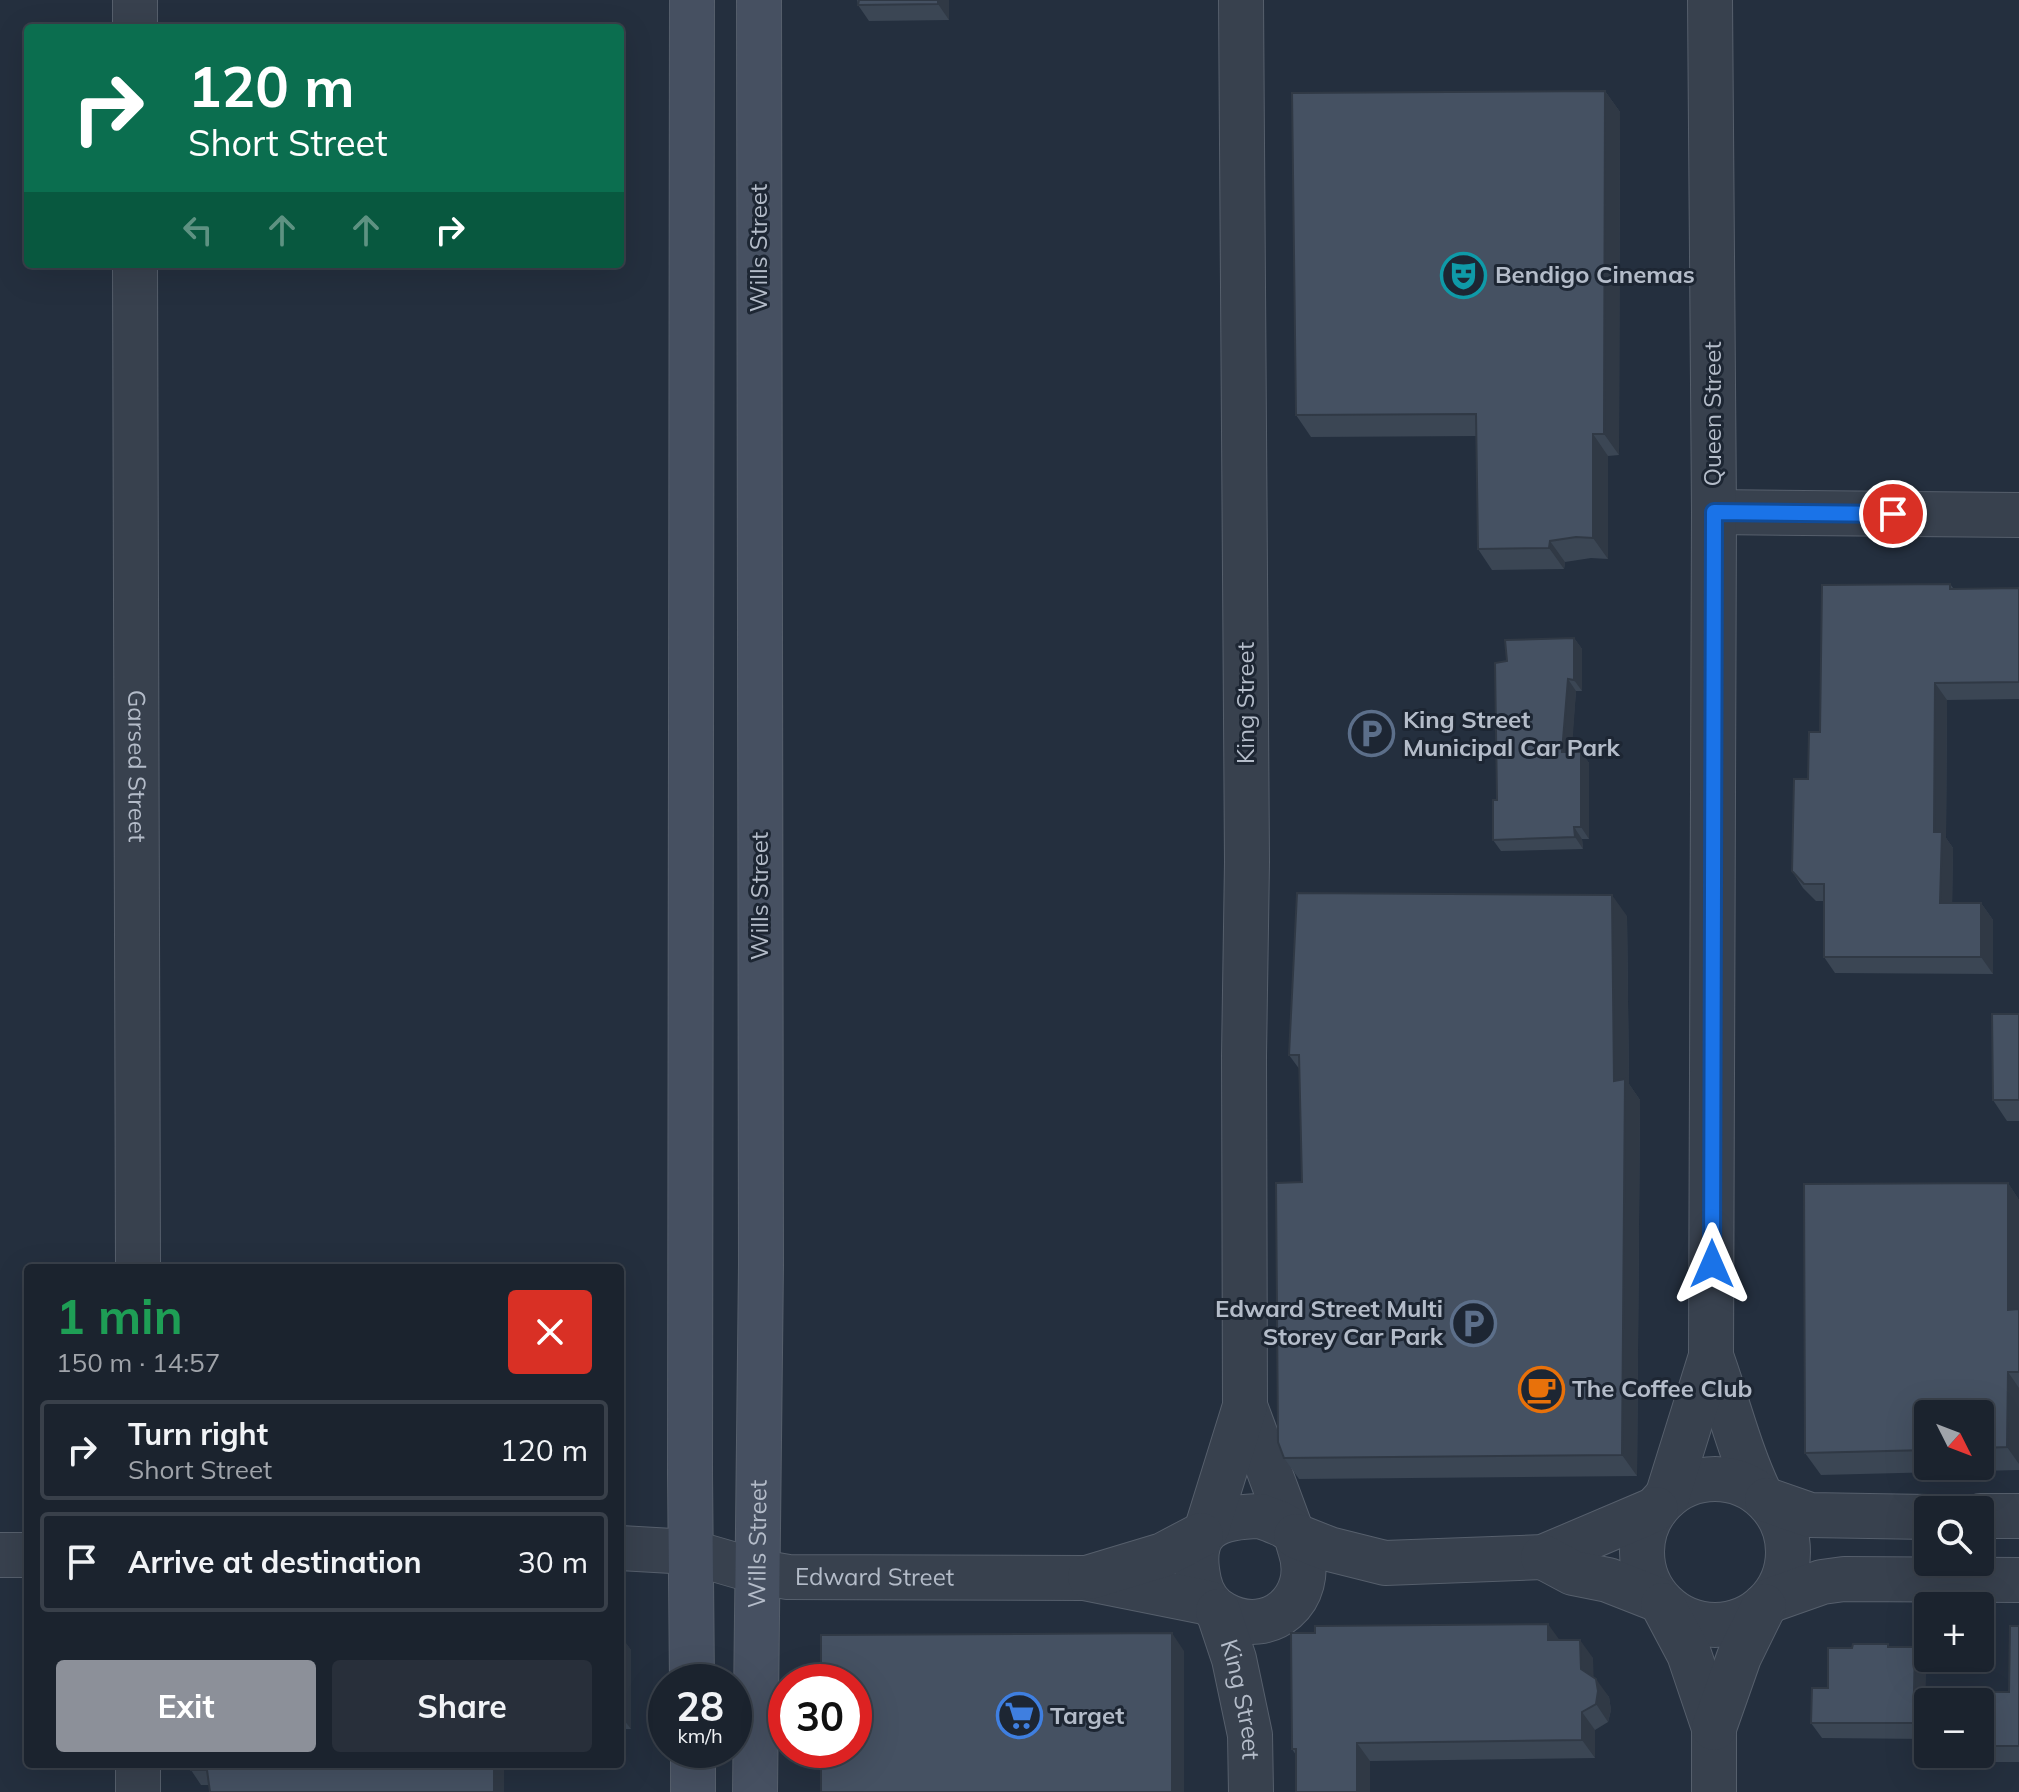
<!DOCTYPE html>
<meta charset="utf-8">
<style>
body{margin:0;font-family:Mulish,sans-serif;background:#282f3a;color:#f1f3f6;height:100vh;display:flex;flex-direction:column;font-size:30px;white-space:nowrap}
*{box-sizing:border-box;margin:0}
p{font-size:26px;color:#a0a4aa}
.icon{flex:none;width:44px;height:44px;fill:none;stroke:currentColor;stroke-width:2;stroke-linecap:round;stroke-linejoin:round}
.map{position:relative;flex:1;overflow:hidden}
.details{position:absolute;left:24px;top:1264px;width:600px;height:504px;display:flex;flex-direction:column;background:#1b232e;border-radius:8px;box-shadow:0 8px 32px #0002,0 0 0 2px #39404a}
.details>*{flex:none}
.top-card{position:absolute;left:24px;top:24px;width:600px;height:244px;border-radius:8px;box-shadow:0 8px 32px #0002,0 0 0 2px #39404a;background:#0b6e4f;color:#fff;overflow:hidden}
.needle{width:52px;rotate:132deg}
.controls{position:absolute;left:1914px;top:1400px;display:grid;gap:16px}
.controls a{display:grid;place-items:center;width:80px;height:80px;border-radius:8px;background:#1b232e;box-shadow:0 8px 32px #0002,0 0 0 2px #39404a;font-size:40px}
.speed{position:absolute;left:648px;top:1664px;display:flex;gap:16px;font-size:40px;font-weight:700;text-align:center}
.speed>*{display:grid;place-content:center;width:104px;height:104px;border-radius:50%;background:#1b232e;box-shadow:0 8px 32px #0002,0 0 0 2px #39404a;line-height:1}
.speed small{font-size:20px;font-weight:400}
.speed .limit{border:12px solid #d22;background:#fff;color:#111}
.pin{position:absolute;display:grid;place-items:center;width:68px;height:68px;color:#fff;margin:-34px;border:4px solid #fff;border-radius:50%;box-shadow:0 2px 8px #0007}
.me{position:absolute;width:88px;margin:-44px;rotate:0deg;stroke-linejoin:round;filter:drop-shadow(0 0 6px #0008)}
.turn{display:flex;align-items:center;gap:28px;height:168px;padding:0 32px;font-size:36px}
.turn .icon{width:104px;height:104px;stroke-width:2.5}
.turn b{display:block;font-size:56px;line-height:68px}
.lanes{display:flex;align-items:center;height:76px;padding:0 32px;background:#0003;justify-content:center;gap:40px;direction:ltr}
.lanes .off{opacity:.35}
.round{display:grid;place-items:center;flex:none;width:84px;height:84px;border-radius:8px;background:#282f3a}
.summary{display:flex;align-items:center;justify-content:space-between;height:136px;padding:0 32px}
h1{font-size:48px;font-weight:700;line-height:60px;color:#1e9e55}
.primary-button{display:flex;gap:16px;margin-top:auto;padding:16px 32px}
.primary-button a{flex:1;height:92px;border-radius:8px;background:#8c9099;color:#fff;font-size:32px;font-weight:700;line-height:92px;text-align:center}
.primary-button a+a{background:#282f3a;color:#f1f3f6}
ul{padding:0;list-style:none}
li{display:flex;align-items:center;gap:24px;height:100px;margin:0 16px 12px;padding:0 16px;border:4px solid #39404a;border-radius:8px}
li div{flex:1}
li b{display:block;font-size:30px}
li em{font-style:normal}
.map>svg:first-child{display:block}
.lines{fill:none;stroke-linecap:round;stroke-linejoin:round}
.street-casing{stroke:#565f6c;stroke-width:46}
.secondary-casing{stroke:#565f6c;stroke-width:46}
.street{stroke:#38414e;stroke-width:44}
.secondary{stroke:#465061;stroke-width:44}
.wall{fill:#3b4654;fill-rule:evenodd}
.shaded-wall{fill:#303945}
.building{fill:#455162;stroke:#303945;stroke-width:2}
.route-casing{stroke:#114b97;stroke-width:20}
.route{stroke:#1a73e8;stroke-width:14}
.labels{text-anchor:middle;stroke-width:6;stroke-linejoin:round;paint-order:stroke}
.street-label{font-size:24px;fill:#b4bcc9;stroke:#1d2633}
.poi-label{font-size:24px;font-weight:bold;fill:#b4bcc9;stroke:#1d2633;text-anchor:start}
</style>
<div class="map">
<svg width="2019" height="1792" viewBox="0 0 2019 1792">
<rect width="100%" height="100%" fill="#242f3e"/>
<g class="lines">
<defs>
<g id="street">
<path d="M 135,0 L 135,28"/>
<path id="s1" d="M 135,264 L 138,1268"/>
<path d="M 1714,512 L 2019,515"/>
<path d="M 1711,1356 C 1728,1403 1739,1450 1760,1494"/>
<path d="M 1245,1406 L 1291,1530"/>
<circle cx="1715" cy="1552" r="73"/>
<path d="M 1667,1497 L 1711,1356 L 1714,512 L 1710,0"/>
<path d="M 1767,1500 L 1810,1515 L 1928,1517"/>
<path d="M 1260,1516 C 1271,1520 1285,1524 1293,1532 C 1297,1536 1298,1543 1300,1549 C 1317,1598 1270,1640 1223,1614 C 1210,1607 1202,1595 1199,1581 C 1188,1529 1213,1517 1260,1516 Z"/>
<path d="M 1980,1516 L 2019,1516"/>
<path d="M 1207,1528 L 1245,1406 L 1244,1056 L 1247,862 L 1241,0"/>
<path d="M 1296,1536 L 1329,1549 L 1385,1563 L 1543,1557 L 1656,1509"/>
<path id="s2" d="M 620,1548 L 690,1552 L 759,1572 L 788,1577 L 1084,1578 L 1209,1603"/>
<path d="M 0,1555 L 28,1555"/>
<path d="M 1543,1557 L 1573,1573 L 1608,1580 L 1659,1600"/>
<path d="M 1090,1577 L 1163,1555 L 1201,1535"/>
<path d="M 1771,1600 L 1822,1582 L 1844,1579 L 2019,1580"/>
<path d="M 1663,1605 L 1689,1654 L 1714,1728 L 1714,1792"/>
<path id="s3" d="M 1218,1611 L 1234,1659 L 1250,1735 L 1251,1792"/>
<path d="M 1714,1728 L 1739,1657 L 1764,1606"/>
<path d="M 138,1792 L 138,1764"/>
</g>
<g id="secondary">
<path d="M 692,1682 L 690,1474 L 692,0"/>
<path d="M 693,1750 L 693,1792"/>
<path id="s4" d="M 755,1792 L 761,1265 L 759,0"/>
</g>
</defs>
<use href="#street" class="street-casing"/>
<use href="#secondary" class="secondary-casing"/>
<use href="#street" class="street"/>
<use href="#secondary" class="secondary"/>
</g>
<path class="wall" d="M 857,0 L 949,0 L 949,20 L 869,21 L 858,5 Z
M 1605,91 L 1620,112 L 1619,455 L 1608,456 L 1608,559 L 1591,558 L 1565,562 L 1564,569 L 1492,570 L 1478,549 L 1477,436 L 1311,437 L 1296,415 Z
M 1950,584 L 1954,589 L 2019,588 L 2019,699 L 1947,700 L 1946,838 L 1953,848 L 1952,903 L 1981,903 L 1993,920 L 1993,974 L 1835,973 L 1824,957 L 1824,901 L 1816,901 L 1803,888 L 1792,871 L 1808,779 L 1820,732 Z
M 1574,638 L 1582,649 L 1582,691 L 1576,691 L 1571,752 L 1581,752 L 1589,763 L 1589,839 L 1582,839 L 1583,849 L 1501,851 L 1493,840 L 1497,800 Z
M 1627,916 L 1629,1084 L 1640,1100 L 1637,1476 L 1299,1479 L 1284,1458 L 1302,1182 L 1300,1070 L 1289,1055 Z
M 2019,1014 L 2019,1121 L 2007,1121 L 1993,1100 Z
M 2008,1183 L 2019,1200 L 2019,1470 L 1821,1475 L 1805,1453 ZM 1928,1414 L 1980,1414 L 1980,1466 L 1928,1466 Z
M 2019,1626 L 2019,1762 L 1954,1762 L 1949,1754 L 1980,1754 L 1980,1702 L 1928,1702 L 1928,1739 L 1822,1738 L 1811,1723 L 1828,1688 L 1852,1648 L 1915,1647 L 1926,1663 L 1925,1691 L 2009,1692 Z
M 620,1636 L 631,1650 L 631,1729 L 620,1729 Z
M 1559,1640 L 1593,1658 L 1593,1678 L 1609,1697 L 1611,1710 L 1608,1722 L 1595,1730 L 1595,1758 L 1370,1761 L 1370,1792 L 1296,1792 L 1296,1755 L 1292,1749 Z
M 504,1764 L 209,1785 L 201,1785 L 191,1770 Z"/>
<path class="shaded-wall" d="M 938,0 L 949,0 L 949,20 L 938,4 Z
M 1605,91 L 1620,112 L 1619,455 L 1604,434 Z
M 1593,434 L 1608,456 L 1608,559 L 1593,538 Z
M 1550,541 L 1565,562 L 1564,569 L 1549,548 Z
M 1574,638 L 1582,649 L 1582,691 L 1574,680 Z
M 1568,679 L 1576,691 L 1571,764 L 1562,752 Z
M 1935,683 L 1947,700 L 1946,838 L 1953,848 L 1952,920 L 1940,903 L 1934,832 Z
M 1581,752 L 1589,763 L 1589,839 L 1581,827 Z
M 1574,827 L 1582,839 L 1583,849 L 1575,837 Z
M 1612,895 L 1627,916 L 1629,1084 L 1640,1100 L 1637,1476 L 1622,1455 L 1614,1081 Z
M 1981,903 L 1993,920 L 1993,974 L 1981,957 Z
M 2008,1183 L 2019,1200 L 2019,1325 L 2008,1310 Z
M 2008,1372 L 2019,1388 L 2019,1464 L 2007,1447 Z
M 1548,1624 L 1561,1642 L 1548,1640 Z
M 1172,1633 L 1184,1651 L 1184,1792 L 1172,1792 Z
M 621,1636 L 631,1650 L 631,1729 L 620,1715 Z
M 1580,1640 L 1593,1658 L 1594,1688 L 1581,1669 Z
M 1915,1647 L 1926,1663 L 1925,1706 L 1914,1691 Z
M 1596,1679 L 1609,1697 L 1611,1710 L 1608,1722 L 1596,1704 Z
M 1582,1712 L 1595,1730 L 1595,1758 L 1582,1740 Z
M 1357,1743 L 1370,1761 L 1370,1792 L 1357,1792 Z
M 494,1764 L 504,1764 L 504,1792 L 494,1792 Z"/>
<path class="building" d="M 859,0 L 938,0 L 938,4 L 858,5 Z
M 1605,91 L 1604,434 L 1593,434 L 1593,538 L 1576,537 L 1550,541 L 1549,548 L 1478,549 L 1476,414 L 1296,415 L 1292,93 Z
M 1950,584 L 1950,589 L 2019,588 L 2019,682 L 1935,683 L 1934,832 L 1942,832 L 1940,903 L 1981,903 L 1981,957 L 1824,957 L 1824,884 L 1804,884 L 1792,871 L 1794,779 L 1808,779 L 1809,732 L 1820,732 L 1822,585 Z
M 1574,638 L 1574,680 L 1568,679 L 1562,752 L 1581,752 L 1581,827 L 1574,827 L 1575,837 L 1493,840 L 1493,800 L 1497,800 L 1495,663 L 1507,661 L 1505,640 Z
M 1297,893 L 1612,895 L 1614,1081 L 1625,1079 L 1622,1455 L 1284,1458 L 1278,1442 L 1276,1183 L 1302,1182 L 1299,1055 L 1289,1055 Z
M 1992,1014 L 2019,1014 L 2019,1100 L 1993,1100 Z
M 2008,1183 L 2008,1310 L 2019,1309 L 2019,1372 L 2008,1372 L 2007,1447 L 1980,1448 L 1980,1414 L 1928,1414 L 1928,1450 L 1805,1453 L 1804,1184 Z
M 1548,1624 L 1548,1640 L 1580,1640 L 1581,1669 L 1596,1679 L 1598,1691 L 1596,1704 L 1582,1712 L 1582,1740 L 1357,1743 L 1357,1792 L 1296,1792 L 1296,1749 L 1292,1749 L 1291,1633 L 1315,1633 L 1315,1626 Z
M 2010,1626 L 2019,1626 L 2019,1746 L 1980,1746 L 1980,1702 L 1928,1702 L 1928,1723 L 1811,1723 L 1812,1688 L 1828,1688 L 1828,1648 L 1852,1648 L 1853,1644 L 1888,1644 L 1888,1647 L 1915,1647 L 1914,1691 L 2009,1692 Z
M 1172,1633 L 1172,1792 L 821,1792 L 821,1750 L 854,1750 L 854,1682 L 821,1682 L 821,1635 Z
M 620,1636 L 621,1636 L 620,1715 Z
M 191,1764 L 494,1764 L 494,1792 L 210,1792 L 207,1770 L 191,1770 Z"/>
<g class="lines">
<defs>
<path id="route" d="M 1712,1264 L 1714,512 L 1893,514"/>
</defs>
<use href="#route" class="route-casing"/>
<use href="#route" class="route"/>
</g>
<defs>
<symbol id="theatre-ring" viewBox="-11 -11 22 22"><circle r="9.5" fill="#1d2633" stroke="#0f9aa8" stroke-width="1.5"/><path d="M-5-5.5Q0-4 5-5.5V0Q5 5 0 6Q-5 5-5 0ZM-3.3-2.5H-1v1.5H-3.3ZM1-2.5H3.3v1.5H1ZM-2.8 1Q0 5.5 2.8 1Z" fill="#0f9aa8"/></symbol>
<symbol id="parking-ring" viewBox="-11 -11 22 22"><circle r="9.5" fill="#1d2633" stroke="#5c6f8a" stroke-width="1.5"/><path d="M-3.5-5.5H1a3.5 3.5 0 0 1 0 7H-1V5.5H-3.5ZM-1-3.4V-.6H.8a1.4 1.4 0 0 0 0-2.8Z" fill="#5c6f8a"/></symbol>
<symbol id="cafe-ring" viewBox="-11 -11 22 22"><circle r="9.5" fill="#1d2633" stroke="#e8710a" stroke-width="1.5"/><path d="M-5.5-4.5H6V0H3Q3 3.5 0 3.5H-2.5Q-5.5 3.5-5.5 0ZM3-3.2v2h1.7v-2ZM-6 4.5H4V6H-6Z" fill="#e8710a"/></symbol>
<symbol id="supermarket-ring" viewBox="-11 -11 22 22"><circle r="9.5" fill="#1d2633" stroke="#3f7fe0" stroke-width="1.5"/><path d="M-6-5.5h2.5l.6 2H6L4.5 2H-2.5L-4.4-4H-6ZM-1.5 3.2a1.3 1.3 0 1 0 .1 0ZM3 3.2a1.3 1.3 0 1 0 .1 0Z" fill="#3f7fe0"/></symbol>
</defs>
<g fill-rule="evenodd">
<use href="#theatre-ring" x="1438" y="250" width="51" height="51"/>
<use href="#parking-ring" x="1346" y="708" width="51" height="51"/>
<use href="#parking-ring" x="1448" y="1298" width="51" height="51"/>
<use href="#cafe-ring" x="1516" y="1364" width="51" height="51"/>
<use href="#supermarket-ring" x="994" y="1690" width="51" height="51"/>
</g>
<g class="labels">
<g class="street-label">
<text transform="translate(759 248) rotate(-90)" y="8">Wills Street</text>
<text transform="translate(1713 414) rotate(-90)" y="8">Queen Street</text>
<text transform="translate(1246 703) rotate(-90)" y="8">King Street</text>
<text dy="8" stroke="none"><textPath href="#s1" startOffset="502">Garsed Street</textPath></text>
<text transform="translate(760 896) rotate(-90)" y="8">Wills Street</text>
<text dy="8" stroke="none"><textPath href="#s4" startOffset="248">Wills Street</textPath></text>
<text dy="8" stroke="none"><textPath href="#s2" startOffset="258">Edward Street</textPath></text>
<text dy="8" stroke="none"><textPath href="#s3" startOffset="92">King Street</textPath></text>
</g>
<g class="poi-label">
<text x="1495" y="283">Bendigo Cinemas</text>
<text x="1403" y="728">King Street<tspan x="1403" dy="28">Municipal Car Park</tspan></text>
<text x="1443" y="1317" text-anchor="end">Edward Street Multi<tspan x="1443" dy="28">Storey Car Park</tspan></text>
<text x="1572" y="1397">The Coffee Club</text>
<text x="1050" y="1724">Target</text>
</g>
</g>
</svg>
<div class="controls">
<a><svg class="needle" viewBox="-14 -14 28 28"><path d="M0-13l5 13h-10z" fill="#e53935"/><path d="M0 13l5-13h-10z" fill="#a0a4aa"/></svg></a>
<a><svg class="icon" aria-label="search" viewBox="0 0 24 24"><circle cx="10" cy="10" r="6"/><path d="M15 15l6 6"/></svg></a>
<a>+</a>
<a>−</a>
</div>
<div class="speed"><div>28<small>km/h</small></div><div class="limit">30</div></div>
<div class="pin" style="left:1893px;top:514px;background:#d93025"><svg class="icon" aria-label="arrive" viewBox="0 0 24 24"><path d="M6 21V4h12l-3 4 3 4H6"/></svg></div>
<svg class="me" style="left:1712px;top:1264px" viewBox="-20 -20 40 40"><path d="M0-17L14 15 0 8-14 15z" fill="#1a73e8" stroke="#fff" stroke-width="4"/></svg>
<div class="top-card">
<div class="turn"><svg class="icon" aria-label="right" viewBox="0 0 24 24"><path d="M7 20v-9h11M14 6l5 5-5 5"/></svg><div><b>120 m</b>Short Street</div></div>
<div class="lanes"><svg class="icon off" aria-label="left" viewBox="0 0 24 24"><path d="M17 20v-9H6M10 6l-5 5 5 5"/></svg><svg class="icon off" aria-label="ahead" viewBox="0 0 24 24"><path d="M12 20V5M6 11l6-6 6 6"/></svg><svg class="icon off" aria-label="ahead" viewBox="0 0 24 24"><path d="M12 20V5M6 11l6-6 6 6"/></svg><svg class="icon" aria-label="right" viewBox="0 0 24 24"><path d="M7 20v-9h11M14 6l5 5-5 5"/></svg></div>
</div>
<section class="details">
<div class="summary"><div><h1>1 min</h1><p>150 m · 14:57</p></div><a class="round" style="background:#d93025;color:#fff"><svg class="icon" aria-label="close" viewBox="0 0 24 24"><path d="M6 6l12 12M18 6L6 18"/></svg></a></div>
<ul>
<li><svg class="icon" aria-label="right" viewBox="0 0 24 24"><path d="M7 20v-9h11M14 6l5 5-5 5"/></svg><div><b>Turn right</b><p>Short Street</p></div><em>120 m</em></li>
<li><svg class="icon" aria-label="arrive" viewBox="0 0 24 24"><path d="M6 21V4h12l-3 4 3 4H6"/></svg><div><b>Arrive at destination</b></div><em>30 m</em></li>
</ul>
<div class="primary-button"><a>Exit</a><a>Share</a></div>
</section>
</div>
